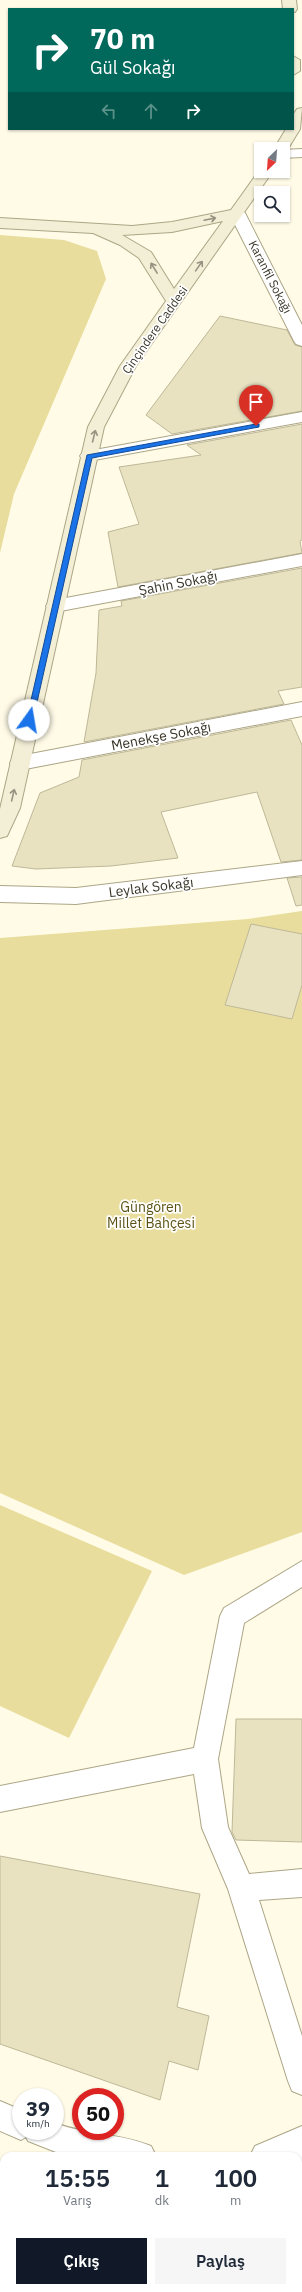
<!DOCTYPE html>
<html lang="tr">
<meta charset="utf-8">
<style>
body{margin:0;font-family:"IBM Plex Sans",sans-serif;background:#f6f6f7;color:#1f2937;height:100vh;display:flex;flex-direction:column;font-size:15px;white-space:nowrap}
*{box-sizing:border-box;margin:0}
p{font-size:13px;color:#747a83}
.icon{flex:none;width:22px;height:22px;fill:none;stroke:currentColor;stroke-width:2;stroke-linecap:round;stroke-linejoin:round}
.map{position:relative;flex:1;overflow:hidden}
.drawer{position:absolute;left:0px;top:2152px;width:302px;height:140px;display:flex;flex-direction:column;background:#fff;border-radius:12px 12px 0 0;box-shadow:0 1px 3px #0004}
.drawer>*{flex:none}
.top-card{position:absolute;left:8px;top:8px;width:286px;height:122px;border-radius:0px;box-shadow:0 1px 3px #0004;background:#00695c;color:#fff;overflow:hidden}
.needle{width:26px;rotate:205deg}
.controls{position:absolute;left:254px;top:142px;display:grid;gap:8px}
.controls a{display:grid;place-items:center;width:36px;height:36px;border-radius:0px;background:#fff;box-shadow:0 1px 3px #0004;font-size:20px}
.speed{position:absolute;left:12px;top:2088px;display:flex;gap:8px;font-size:20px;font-weight:700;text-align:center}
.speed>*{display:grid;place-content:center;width:52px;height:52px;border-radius:50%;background:#fff;box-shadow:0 1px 3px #0004;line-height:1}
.speed small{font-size:10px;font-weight:400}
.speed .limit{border:6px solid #d22;background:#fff;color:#111}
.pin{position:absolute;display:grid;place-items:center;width:34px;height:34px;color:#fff;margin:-41px -17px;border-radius:50% 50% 50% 0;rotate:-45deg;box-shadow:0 0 4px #0007}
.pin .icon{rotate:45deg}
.me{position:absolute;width:44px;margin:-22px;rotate:13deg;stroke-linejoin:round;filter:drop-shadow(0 0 3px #0008)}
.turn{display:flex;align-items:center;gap:14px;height:84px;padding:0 16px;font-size:18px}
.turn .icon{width:52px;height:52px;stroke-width:2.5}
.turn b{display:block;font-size:28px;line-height:34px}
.lanes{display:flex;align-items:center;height:38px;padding:0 16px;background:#0003;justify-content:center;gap:20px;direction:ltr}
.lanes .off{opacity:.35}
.eta{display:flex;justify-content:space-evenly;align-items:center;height:68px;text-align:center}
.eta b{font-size:24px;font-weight:600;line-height:28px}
.button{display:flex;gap:8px;margin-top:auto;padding:8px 16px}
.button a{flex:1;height:46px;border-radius:0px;background:#111827;color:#fff;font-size:16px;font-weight:600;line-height:46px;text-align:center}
.button a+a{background:#f6f6f7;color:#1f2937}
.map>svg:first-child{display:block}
.green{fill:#e9dd9d}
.building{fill:#e8e2c1;stroke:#beb898}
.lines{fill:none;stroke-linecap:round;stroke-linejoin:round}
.minor-casing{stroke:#aca686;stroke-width:2}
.secondary-casing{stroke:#aca686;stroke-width:2}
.minor{fill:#fff;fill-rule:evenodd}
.secondary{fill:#f3eed6;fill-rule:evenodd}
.oneway{stroke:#969280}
.route{fill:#1a73e8;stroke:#114b97}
.labels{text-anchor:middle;stroke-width:3.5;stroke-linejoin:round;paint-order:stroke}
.far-street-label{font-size:12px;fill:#393629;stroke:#fff}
.street-label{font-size:14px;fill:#393629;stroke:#fff}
.park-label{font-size:14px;fill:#5c5215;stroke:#fff}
</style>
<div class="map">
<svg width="302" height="2292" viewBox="0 0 302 2292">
<rect width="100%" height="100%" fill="#fffbe7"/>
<path class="green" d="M 0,235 L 64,240 L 97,251 L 106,279 L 14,494 L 0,553 Z
M 302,911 L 302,1532 L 184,1575 L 0,1493 L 0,938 L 248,919 Z
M 0,1505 L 152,1571 L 69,1738 L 0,1706 Z"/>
<path class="building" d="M 220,316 L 287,330 L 295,345 L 302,347 L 302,411 L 172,434 L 146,415 Z
M 302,424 L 302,540 L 300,541 L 302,553 L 118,587 L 108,532 L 139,524 L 119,467 L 201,455 L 187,445 Z
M 302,568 L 302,687 L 278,691 L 284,704 L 84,742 L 96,673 L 99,610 L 122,606 L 121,601 Z
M 291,720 L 302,745 L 302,860 L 281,862 L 257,792 L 161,812 L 178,858 L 111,866 L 36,869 L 12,866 L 40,793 L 79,777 L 82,760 Z
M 302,877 L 302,905 L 296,906 L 287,878 Z
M 251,924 L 302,934 L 302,985 L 292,1019 L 225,1005 Z
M 236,1719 L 302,1719 L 302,1842 L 236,1840 L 232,1832 Z
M 0,1856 L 200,1894 L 177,2007 L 209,2016 L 198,2070 L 169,2061 L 160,2100 L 0,2044 Z"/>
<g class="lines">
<defs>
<path id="minor" d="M 302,149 L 302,157 L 283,158 L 283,150 Z
M 237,208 L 242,210 L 245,213 L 302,325 L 302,346 L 296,344 L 294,341 L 229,213 L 232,210 Z
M 302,412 L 302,422 L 89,461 L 83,460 L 80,456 L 83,452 L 89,451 Z
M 302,554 L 302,566 L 55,612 L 49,610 L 46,606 L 49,602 L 55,600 Z
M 302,702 L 302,716 L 20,770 L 13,768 L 10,763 L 13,758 L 20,756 Z
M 302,861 L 302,875 L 76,904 L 0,902 L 0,886 L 76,888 Z
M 302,1561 L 302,1587 L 244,1623 L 218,1759 L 228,1827 L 249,1874 L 302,1869 L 302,1897 L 259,1900 L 302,2036 L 302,2095 L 292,2091 L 288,2081 L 228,1889 L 202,1828 L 194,1774 L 0,1812 L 0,1786 L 194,1748 L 220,1616 L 224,1608 Z
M 0,2101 L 21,2110 L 21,2131 L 55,2131 L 55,2123 C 86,2135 120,2133 151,2146 L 156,2156 L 66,2156 L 28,2141 L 26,2137 L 21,2140 L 0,2131 Z
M 302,2126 L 302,2189 L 298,2191 L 298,2156 L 250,2156 L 255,2146 Z
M 235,2288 L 265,2288 L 264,2292 L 234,2292 Z"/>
<path id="secondary" d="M 282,0 L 296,0 L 297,9 L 295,12 L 293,12 L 293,9 L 283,9 Z
M 293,56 L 300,60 L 300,71 L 293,75 Z
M 302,108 L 300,129 L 286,152 L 283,153 L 283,149 L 274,149 L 286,129 L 293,129 L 293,115 L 297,109 Z
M 261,168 L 261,171 L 273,171 L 136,366 L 104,427 L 20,808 L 7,836 L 0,838 L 0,809 L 88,427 L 120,366 L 166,301 L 139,258 L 120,245 L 93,233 L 0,228 L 0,218 L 132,226 L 172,222 L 231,210 ZM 223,221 L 174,289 L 151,252 L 122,235 L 172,232 Z"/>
</defs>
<use href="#minor" class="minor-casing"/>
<use href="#secondary" class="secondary-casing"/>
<use href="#minor" class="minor"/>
<use href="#secondary" class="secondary"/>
</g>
<defs><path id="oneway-shaft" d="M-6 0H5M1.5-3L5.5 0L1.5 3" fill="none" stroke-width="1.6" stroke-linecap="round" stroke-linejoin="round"/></defs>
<g class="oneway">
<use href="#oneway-shaft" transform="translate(210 219) rotate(-12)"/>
<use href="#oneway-shaft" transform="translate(199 266) rotate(-55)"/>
<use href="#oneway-shaft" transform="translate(154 268) rotate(-122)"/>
<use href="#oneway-shaft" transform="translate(94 436) rotate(-76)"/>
<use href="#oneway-shaft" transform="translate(13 795) rotate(-77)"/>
</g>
<path class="route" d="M 256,424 L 259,424 L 259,427 L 92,458 L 33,720 L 26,722 L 87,455 Z"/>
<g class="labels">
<g class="far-street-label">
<text transform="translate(270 277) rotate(63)" y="4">Karanfil Sokağı</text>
<text transform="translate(155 330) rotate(-55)" y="4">Çinçindere Caddesi</text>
</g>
<g class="street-label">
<text transform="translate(178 583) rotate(-11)" y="5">Şahin Sokağı</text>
<text transform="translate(161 736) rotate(-11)" y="5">Menekşe Sokağı</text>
<text transform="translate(151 887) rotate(-7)" y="5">Leylak Sokağı</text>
</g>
<g class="park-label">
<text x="151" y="1212">Güngören<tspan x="151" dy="16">Millet Bahçesi</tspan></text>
</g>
</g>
</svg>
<div class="controls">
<a><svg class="needle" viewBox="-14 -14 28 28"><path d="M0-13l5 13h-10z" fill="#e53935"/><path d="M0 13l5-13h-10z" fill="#747a83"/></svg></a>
<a><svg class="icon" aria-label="search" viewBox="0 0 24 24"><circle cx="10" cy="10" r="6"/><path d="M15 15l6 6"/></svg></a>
</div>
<div class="speed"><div>39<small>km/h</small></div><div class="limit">50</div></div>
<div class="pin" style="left:256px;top:426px;background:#d93025"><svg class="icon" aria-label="arrive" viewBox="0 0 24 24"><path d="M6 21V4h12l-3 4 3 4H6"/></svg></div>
<svg class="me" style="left:29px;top:720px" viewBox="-20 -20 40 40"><circle r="19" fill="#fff"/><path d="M0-13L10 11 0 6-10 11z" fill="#1a73e8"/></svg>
<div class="top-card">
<div class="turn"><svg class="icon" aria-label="right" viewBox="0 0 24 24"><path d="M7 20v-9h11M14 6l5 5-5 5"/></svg><div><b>70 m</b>Gül Sokağı</div></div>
<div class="lanes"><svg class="icon off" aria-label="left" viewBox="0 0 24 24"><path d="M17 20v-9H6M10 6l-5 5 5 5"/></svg><svg class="icon off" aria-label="ahead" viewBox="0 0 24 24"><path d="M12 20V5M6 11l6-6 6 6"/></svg><svg class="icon" aria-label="right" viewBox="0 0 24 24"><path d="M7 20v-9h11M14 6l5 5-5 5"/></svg></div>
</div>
<section class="drawer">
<div class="eta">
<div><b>15:55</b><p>Varış</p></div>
<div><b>1</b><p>dk</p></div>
<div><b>100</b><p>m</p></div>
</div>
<div class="button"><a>Çıkış</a><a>Paylaş</a></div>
</section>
</div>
